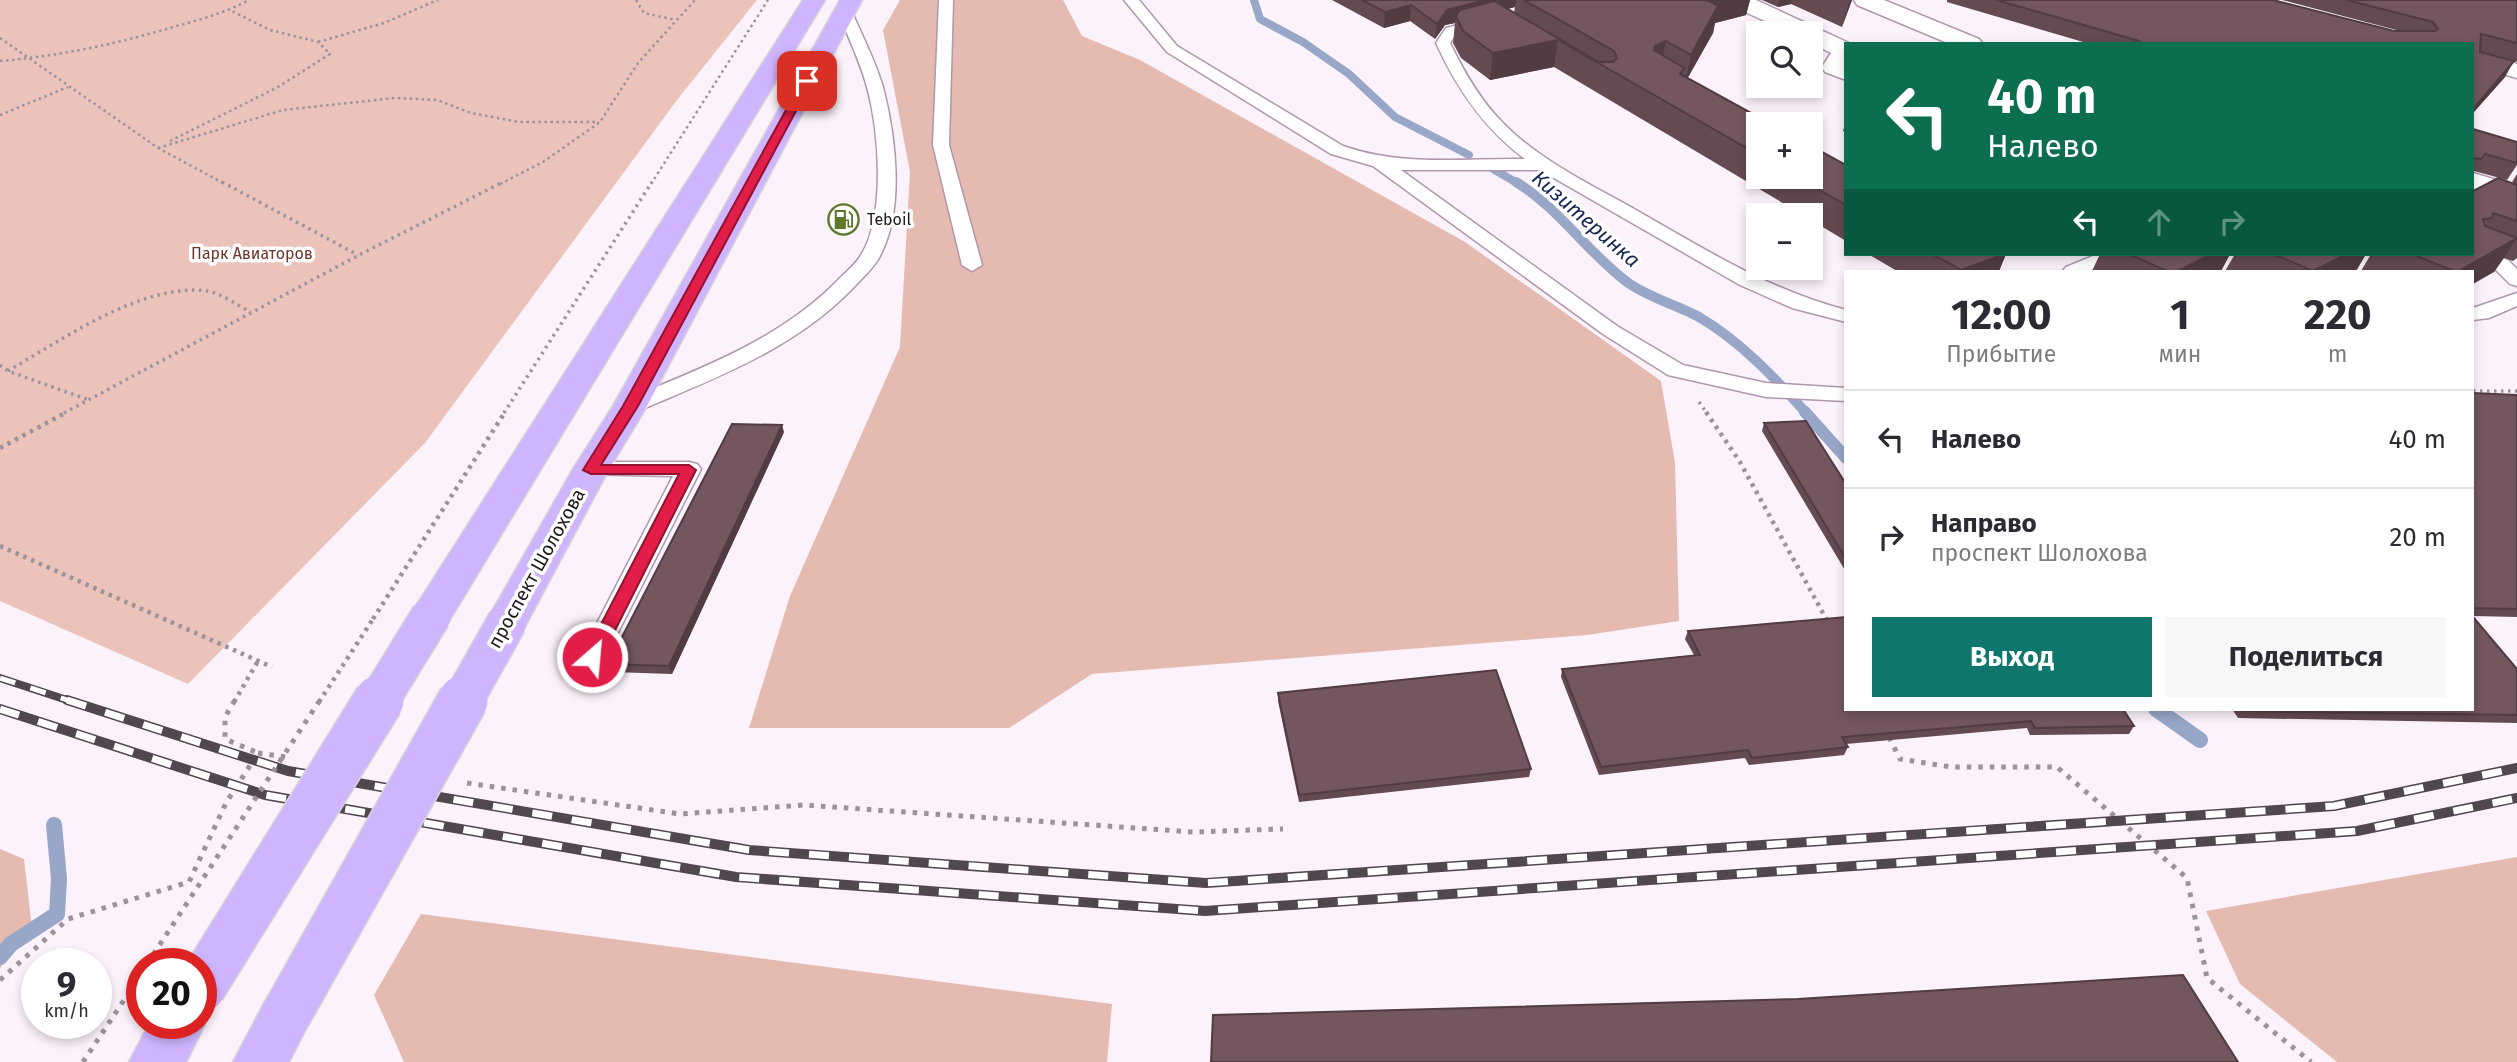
<!DOCTYPE html>
<html lang="ru">
<meta charset="utf-8">
<style>
body{margin:0;font-family:"Fira Sans",sans-serif;background:#f7f7f7;color:#2b2b33;height:100vh;display:flex;flex-direction:column;font-size:26px;white-space:nowrap}
*{box-sizing:border-box;margin:0}
p{font-size:23px;color:#7c7c81}
.icon{flex:none;width:38px;height:38px;fill:none;stroke:currentColor;stroke-width:2;stroke-linecap:round;stroke-linejoin:round}
.map{position:relative;flex:1;overflow:hidden}
.sheet{position:absolute;left:1844px;top:270px;width:630px;height:441px;display:flex;flex-direction:column;background:#fff;border-radius:0px;box-shadow:0 4px 10px #0003}
.sheet>*{flex:none}
.top-card{position:absolute;left:1844px;top:42px;width:630px;height:214px;border-radius:0px;box-shadow:0 4px 10px #0003;background:#0b6e4f;color:#fff;overflow:hidden}
.controls{position:absolute;left:1746px;top:21px;display:grid;gap:14px}
.controls a{display:grid;place-items:center;width:77px;height:77px;border-radius:0px;background:#fff;box-shadow:0 4px 10px #0003;font-size:35px}
.speed{position:absolute;left:21px;top:948px;display:flex;gap:14px;font-size:35px;font-weight:700;text-align:center}
.speed>*{display:grid;place-content:center;width:91px;height:91px;border-radius:50%;background:#fff;box-shadow:0 4px 10px #0003;line-height:1}
.speed small{font-size:18px;font-weight:400}
.speed .limit{border:10px solid #d22;background:#fff;color:#111}
.pin{position:absolute;display:grid;place-items:center;width:60px;height:60px;color:#fff;margin:-30px;border-radius:14px;box-shadow:0 4px 10px #0006}
.me{position:absolute;width:77px;margin:-38px;rotate:27deg;stroke-linejoin:round;filter:drop-shadow(0 0 5px #0008)}
.turn{display:flex;align-items:center;gap:24px;height:147px;padding:0 28px;font-size:32px}
.turn .icon{width:91px;height:91px;stroke-width:2.5}
.turn b{display:block;font-size:49px;line-height:60px}
.lanes{display:flex;align-items:center;height:66px;padding:0 28px;background:#0003;justify-content:center;gap:35px;direction:ltr}
.lanes .off{opacity:.35}
.eta{display:flex;justify-content:space-evenly;align-items:center;height:119px;text-align:center}
.eta b{font-size:42px;font-weight:700;line-height:49px}
.button{display:flex;gap:14px;margin-top:auto;padding:14px 28px}
.button a{flex:1;height:80px;border-radius:0px;background:#0f766e;color:#fff;font-size:28px;font-weight:700;line-height:80px;text-align:center}
.button a+a{background:#f7f7f7;color:#2b2b33}
ul{padding:0;list-style:none}
li{display:flex;align-items:center;gap:21px;height:98px;padding:0 28px;border-top:2px solid #e1e1e2}
li div{flex:1}
li b{display:block;font-size:26px}
li em{font-style:normal}
.map>svg:first-child{display:block}
.green{fill:#ecc3bb}
.forest{fill:#e5bab1}
.lines{fill:none;stroke-linecap:round;stroke-linejoin:round}
.stream-far3{stroke:#98a7c8;stroke-width:8}
.stream-far2{stroke:#98a7c8;stroke-width:10}
.stream-far1{stroke:#98a7c8;stroke-width:12}
.stream{stroke:#98a7c8;stroke-width:16}
.lane-casing{stroke:#b097ad;stroke-width:3}
.street-casing{stroke:#b097ad;stroke-width:3}
.primary-casing{stroke:#d6d5d6;stroke-width:3}
.path-far3{stroke:#9b929a;stroke-width:2.5;stroke-dasharray:2.5 3.5;stroke-linecap:butt}
.path-far2{stroke:#9b929a;stroke-width:3.5;stroke-dasharray:2.5 4.5;stroke-linecap:butt}
.path-far1{stroke:#9b929a;stroke-width:4.5;stroke-dasharray:3.5 5;stroke-linecap:butt}
.path{stroke:#9b929a;stroke-width:5;stroke-dasharray:4.5 7;stroke-linecap:butt}
.lane{fill:#fff;fill-rule:evenodd}
.street{fill:#fff;fill-rule:evenodd}
.primary{fill:#cfb5fe;fill-rule:evenodd}
.rail-far1-casing{stroke:#50474f;stroke-width:8}
.rail-casing{stroke:#50474f;stroke-width:10}
.rail-far1{stroke:#fff;stroke-width:5;stroke-dasharray:16;stroke-linecap:butt}
.rail{stroke:#fff;stroke-width:7;stroke-dasharray:20;stroke-linecap:butt}
.primary-bridge-far1-casing{stroke:#d6d5d6;stroke-width:42;stroke-linecap:butt}
.primary-bridge-casing{stroke:#d6d5d6;stroke-width:52;stroke-linecap:butt}
.path-bridge-far1{stroke:#9b929a;stroke-width:4.5;stroke-dasharray:3.5 5;stroke-linecap:butt}
.path-bridge{stroke:#9b929a;stroke-width:5;stroke-dasharray:4.5 7;stroke-linecap:butt}
.primary-bridge-far1{stroke:#cfb5fe;stroke-width:39}
.primary-bridge{stroke:#cfb5fe;stroke-width:49}
.wall{fill:#644a51;fill-rule:evenodd}
.shaded-wall{fill:#513c42}
.building{fill:#74565e;stroke:#513c42;stroke-width:2}
.route{fill:#e11d48;stroke:#92132f;stroke-width:2}
.labels{text-anchor:middle;stroke-width:7;stroke-linejoin:round;paint-order:stroke}
.far-poi-label{font-size:16px;fill:#1e151d;stroke:#fff;text-anchor:start}
.far-park-label{font-size:16px;fill:#6d352a;stroke:#fff}
.street-label{font-size:19px;fill:#1e151d;stroke:#fff}
.water-label{font-size:21px;font-style:italic;fill:#182752;stroke:#fff}
</style>
<div class="map">
<svg width="2517" height="1062" viewBox="0 0 2517 1062">
<rect width="100%" height="100%" fill="#fcf2fb"/>
<path class="green" d="M 0,0 L 757,0 L 677,100 L 425,443 L 188,684 L 0,601 Z"/>
<path class="forest" d="M 900,0 L 1063,0 L 1082,36 L 1140,60 L 1465,242 L 1661,381 L 1675,463 L 1679,621 L 1587,635 L 1092,674 L 1009,728 L 749,728 L 790,596 L 900,347 L 910,172 L 883,30 Z
M 0,849 L 24,859 L 32,928 L 0,968 Z
M 2517,857 L 2517,1062 L 2337,1062 L 2240,984 L 2206,911 Z
M 421,914 L 1112,1004 L 1107,1062 L 404,1062 L 374,995 Z"/>
<g class="lines">
<path class="stream-far3" d="M 1254,0 L 1260,19 L 1303,42 L 1349,74 L 1395,117 L 1469,155
M 1493,169 L 1519,184"/>
<path class="stream-far2" d="M 1516,182 C 1559,208 1587,252 1627,282 C 1649,298 1675,304 1699,317 C 1740,341 1775,378 1806,413"/>
<path class="stream-far1" d="M 1805,412 L 1846,458"/>
<path class="stream" d="M 2156,709 L 2200,740
M 0,957 L 11,944 L 57,914 L 59,879 L 54,825"/>
<defs>
<path id="lane" d="M 939,0 L 953,0 L 949,145 L 982,265 L 972,271 L 962,265 L 933,145 Z
M 1124,0 L 1139,0 L 1177,46 L 1343,146 C 1403,167 1463,158 1525,159 C 1484,129 1457,89 1436,43 L 1446,28 L 1486,18 L 1491,19 L 1493,22 L 1491,25 L 1456,34 L 1450,43 C 1464,72 1480,100 1503,123 C 1540,161 1590,184 1636,210 C 1704,249 1769,290 1846,310 L 1846,322 L 1792,308 L 1740,285 L 1540,170 L 1401,170 L 1617,326 L 1683,365 L 1766,383 L 1846,388 L 1846,401 L 1766,397 L 1668,375 L 1603,334 L 1373,166 L 1331,154 L 1167,52 Z
M 845,8 L 852,12 C 863,38 877,64 884,91 C 896,140 904,208 881,254 C 875,267 863,277 854,287 C 795,349 715,378 638,411 L 622,411 L 619,406 L 622,401 C 700,369 780,340 839,279 C 847,271 856,264 861,255 C 886,216 879,130 867,87 C 860,61 848,37 838,12 Z
M 2473,248 L 2508,260 L 2517,269 L 2517,286 L 2510,284 L 2494,268 L 2465,258 L 2463,254 L 2473,254 Z
M 2098,254 L 2124,254 L 2121,258 L 2089,271 L 2063,271 L 2066,267 Z
M 2517,293 L 2517,306 L 2489,318 L 2473,320 L 2473,308 Z
M 591,462 L 689,462 L 697,464 L 701,469 L 605,658 L 602,665 L 592,668 L 582,665 L 579,658 L 673,476 L 583,474 L 579,469 L 583,464 Z"/>
<path id="street" d="M 1727,0 L 1756,0 L 1851,44 L 1846,44 L 1846,80 L 1825,72 L 1822,67 L 1831,53 L 1811,43 L 1811,33 L 1791,33 L 1730,5 Z
M 1854,0 L 1884,0 L 1979,39 L 1983,44 L 1950,44 L 1857,5 Z
M 2473,52 L 2517,64 L 2517,78 L 2473,66 Z
M 2473,173 L 2517,186 L 2517,203 L 2473,190 Z"/>
<path id="primary" d="M 803,0 L 825,0 L 446,626 L 431,631 L 416,626 L 410,616 L 416,606 Z
M 840,0 L 862,0 L 647,406 L 609,469 L 522,632 L 507,637 L 492,632 L 486,622 L 573,469 L 613,406 Z
M 287,988 L 306,996 L 314,1013 L 289,1062 L 233,1062 L 268,996 Z
M 201,1016 L 205,1024 L 186,1062 L 129,1062 L 149,1024 L 201,1024 Z"/>
</defs>
<use href="#lane" class="lane-casing"/>
<use href="#street" class="street-casing"/>
<use href="#primary" class="primary-casing"/>
<path class="path-far3" d="M 636,0 L 644,13 L 676,20
M 0,38 L 158,148 L 225,184
M 318,42 L 384,23 L 438,0
M 0,61 C 59,56 117,44 173,27 C 199,20 225,13 249,0
M 0,115 L 68,87
M 170,141 L 278,87 L 330,54 L 318,42 L 270,30 L 230,10
M 158,148 L 283,110 L 395,98 L 437,100 L 471,113 L 519,122 L 599,122
M 500,184 L 543,162 L 600,122 L 638,63 L 695,0
M 651,184 L 768,0"/>
<path class="path-far2" d="M 222,182 L 358,255
M 0,365 L 8,371 L 89,400
M 8,371 C 61,340 144,282 207,291 C 221,293 238,306 251,312
M 2473,391 L 2517,391
M 1699,402 L 1707,413
M 64,413 L 359,255 L 503,182
M 504,413 L 652,182"/>
<path class="path-far1" d="M 1706,412 L 1740,462 L 1829,624
M 0,448 L 67,412
M 0,546 L 272,667
M 373,619 L 505,412
M 234,702 L 258,661"/>
<path class="path" d="M 1889,737 L 1900,759 L 1951,767 L 2057,767 L 2187,878 L 2207,978 L 2311,1062
M 258,753 L 292,758
M 467,783 L 680,814 L 804,805 L 1193,832 L 1283,829
M 0,980 L 68,919 L 189,882 L 226,803 L 258,753 L 225,739 L 225,717 L 235,700
M 83,1062 L 142,973"/>
<use href="#lane" class="lane"/>
<use href="#street" class="street"/>
<use href="#primary" class="primary"/>
<defs>
<path id="rail-far1" d="M 0,678 L 73,702"/>
<path id="rail" d="M 67,700 L 288,771 L 749,850 L 1206,883 L 2334,806 L 2517,768
M 0,709 L 265,795 L 736,877 L 1205,911 L 2357,831 L 2517,798"/>
</defs>
<use href="#rail-far1" class="rail-far1-casing"/>
<use href="#rail" class="rail-casing"/>
<use href="#rail-far1" class="rail-far1"/>
<use href="#rail" class="rail"/>
<defs>
<path id="primary-bridge-far1" d="M 378,702 L 431,616
M 462,702 L 507,622"/>
<path id="primary-bridge" d="M 201,987 L 379,700
M 287,1013 L 463,700"/>
</defs>
<use href="#primary-bridge-far1" class="primary-bridge-far1-casing"/>
<use href="#primary-bridge" class="primary-bridge-casing"/>
<path class="path-bridge-far1" d="M 319,702 L 373,619"/>
<path class="path-bridge" d="M 147,964 L 320,700"/>
<use href="#primary-bridge-far1" class="primary-bridge-far1"/>
<use href="#primary-bridge" class="primary-bridge"/>
</g>
<path class="wall" d="M 1332,0 L 1750,0 L 1746,15 L 1715,23 L 1713,33 L 1687,78 L 1759,124 L 1759,177 L 1811,177 L 1846,165 L 1846,241 L 1811,220 L 1811,215 L 1803,215 L 1554,67 L 1490,80 L 1461,58 L 1453,43 L 1455,23 L 1445,25 L 1435,39 L 1410,21 L 1384,28 ZM 1515,7 L 1514,13 L 1507,9 Z
M 1762,0 L 1852,0 L 1842,27 L 1791,4 L 1778,7 Z
M 1947,0 L 2273,0 L 2394,31 L 2400,31 L 2282,0 L 2517,0 L 2517,62 L 2492,55 L 2505,77 L 2473,113 L 2473,44 L 2090,44 L 1947,2 Z
M 1846,121 L 1846,133 L 1843,131 Z
M 2473,129 L 2517,142 L 2517,165 L 2507,180 L 2474,171 L 2473,172 Z
M 2517,174 L 2517,185 L 2512,182 Z
M 2517,185 L 2517,258 L 2513,261 L 2504,258 L 2494,272 L 2361,271 L 2371,254 L 2473,254 L 2473,191 Z
M 1868,254 L 2006,254 L 1999,271 L 1897,271 Z
M 2100,254 L 2230,254 L 2221,271 L 2092,271 Z
M 2235,254 L 2366,254 L 2356,271 L 2225,271 Z
M 2473,393 L 2517,395 L 2517,617 L 2473,616 Z
M 1764,423 L 1846,484 L 1846,572 L 1762,431 Z
M 784,432 L 672,674 L 612,672 L 608,664 Z
M 1688,631 L 2134,726 L 2129,734 L 2030,735 L 2027,728 L 1846,744 L 1848,747 L 1844,755 L 1749,765 L 1745,758 L 1599,775 L 1561,677 L 1562,669 L 1694,655 L 1685,639 Z
M 2517,669 L 2517,723 L 2238,718 L 2232,709 L 2473,709 Z
M 1278,693 L 1531,769 L 1529,777 L 1299,802 L 1278,701 Z"/>
<path class="shaded-wall" d="M 1486,0 L 1516,0 L 1515,7 L 1459,22 L 1456,16 L 1455,23 L 1445,25 L 1435,39 L 1437,24 L 1447,10 Z
M 1707,0 L 1750,0 L 1746,15 L 1715,23 L 1713,33 L 1685,83 L 1691,55 Z
M 1780,0 L 1792,0 L 1791,4 L 1778,7 Z
M 1850,0 L 1852,0 L 1842,27 Z
M 1411,5 L 1410,21 L 1384,28 L 1385,12 Z
M 1558,40 L 1554,67 L 1490,80 L 1493,53 Z
M 1666,41 L 1660,69 L 1650,74 L 1655,46 Z
M 2514,61 L 2505,77 L 2473,113 L 2473,109 Z
M 2517,238 L 2494,272 L 2473,284 L 2473,271 L 2459,271 Z
M 2006,254 L 1999,271 L 1961,271 L 1961,270 Z
M 2212,254 L 2230,254 L 2221,271 L 2178,271 Z
M 2347,254 L 2366,254 L 2356,271 L 2313,271 Z
M 782,425 L 784,432 L 672,674 L 669,666 Z"/>
<path class="building" d="M 1362,0 L 1486,0 L 1447,10 L 1437,24 L 1411,5 L 1385,12 Z
M 1524,0 L 1709,0 L 1707,0 L 1718,6 L 1691,55 L 1666,41 L 1655,46 L 1654,50 L 1684,68 L 1680,74 L 1771,124 L 1759,124 L 1759,155 L 1558,40 L 1493,53 L 1463,31 L 1456,16 L 1460,10 L 1494,1 L 1599,62 L 1613,62 L 1617,58 L 1614,51 Z
M 1997,0 L 2273,0 L 2394,31 L 2435,31 L 2438,29 L 2433,22 L 2347,0 L 2517,0 L 2517,43 L 2481,34 L 2480,52 L 2514,61 L 2473,109 L 2473,44 L 2135,44 L 2139,41 Z
M 2473,129 L 2517,142 L 2517,163 L 2485,154 L 2481,159 L 2473,158 Z
M 1811,146 L 1846,165 L 1846,205 L 1797,177 L 1811,177 Z
M 2498,178 L 2517,185 L 2517,221 L 2493,213 L 2492,218 L 2483,219 L 2485,226 L 2517,238 L 2459,271 L 2454,271 L 2412,254 L 2473,254 L 2473,191 Z
M 1932,254 L 2005,254 L 1961,270 Z
M 2129,254 L 2212,254 L 2178,271 L 2167,271 Z
M 2274,254 L 2347,254 L 2313,271 Z
M 2473,393 L 2517,395 L 2517,609 L 2473,608 Z
M 1806,421 L 1846,484 L 1846,559 L 1764,423 Z
M 732,424 L 782,425 L 669,666 L 608,664 Z
M 1846,617 L 1846,709 L 2123,709 L 2134,726 L 2035,728 L 2031,721 L 1842,737 L 1848,747 L 1752,758 L 1748,750 L 1601,767 L 1562,669 L 1700,655 L 1688,631 Z
M 2473,617 L 2517,669 L 2517,715 L 2243,711 L 2242,709 L 2473,709 Z
M 1496,670 L 1531,769 L 1299,795 L 1278,693 Z
M 2183,975 L 2238,1062 L 1211,1062 L 1213,1015 L 1798,999 Z"/>
<path class="route" d="M 807,78 L 812,81 L 638,406 L 601,465 L 689,465 L 696,470 L 599,662 L 586,662 L 584,657 L 679,474 L 591,474 L 583,470 L 623,406 L 802,81 Z"/>
<defs>
<symbol id="fuel-ring" viewBox="-11 -11 22 22"><circle r="9.5" fill="#fff" stroke="#5e782c" stroke-width="1.5"/><path d="M-5.5-6h7V0h2V4h1.3V-2.5L3-4.5l.8-.8L6-3V5H2.5V1h-1V6h-7ZM-4.2-4.7v3.2H.2V-4.7Z" fill="#5e782c"/></symbol>
</defs>
<g fill-rule="evenodd">
<use href="#fuel-ring" x="826" y="202" width="35" height="35"/>
</g>
<g class="labels">
<g class="far-poi-label">
<text x="867" y="225">Teboil</text>
</g>
<g class="far-park-label">
<text x="252" y="259">Парк Авиаторов</text>
</g>
<g class="street-label">
<text transform="translate(536 568) rotate(-61)" y="7">проспект Шолохова</text>
</g>
<g class="water-label">
<text transform="translate(1586 219) rotate(41)" y="7">Кизитеринка</text>
</g>
</g>
</svg>
<div class="controls">
<a><svg class="icon" aria-label="search" viewBox="0 0 24 24"><circle cx="10" cy="10" r="6"/><path d="M15 15l6 6"/></svg></a>
<a>+</a>
<a>−</a>
</div>
<div class="speed"><div>9<small>km/h</small></div><div class="limit">20</div></div>
<div class="pin" style="left:807px;top:81px;background:#d93025"><svg class="icon" aria-label="arrive" viewBox="0 0 24 24"><path d="M6 21V4h12l-3 4 3 4H6"/></svg></div>
<svg class="me" style="left:592px;top:657px" viewBox="-20 -20 40 40"><circle r="17" fill="#e11d48" stroke="#fff" stroke-width="3"/><path d="M0-11L8 9 0 5-8 9z" fill="#fff"/></svg>
<div class="top-card">
<div class="turn"><svg class="icon" aria-label="left" viewBox="0 0 24 24"><path d="M17 20v-9H6M10 6l-5 5 5 5"/></svg><div><b>40 m</b>Налево</div></div>
<div class="lanes"><svg class="icon" aria-label="left" viewBox="0 0 24 24"><path d="M17 20v-9H6M10 6l-5 5 5 5"/></svg><svg class="icon off" aria-label="ahead" viewBox="0 0 24 24"><path d="M12 20V5M6 11l6-6 6 6"/></svg><svg class="icon off" aria-label="right" viewBox="0 0 24 24"><path d="M7 20v-9h11M14 6l5 5-5 5"/></svg></div>
</div>
<section class="sheet">
<div class="eta">
<div><b>12:00</b><p>Прибытие</p></div>
<div><b>1</b><p>мин</p></div>
<div><b>220</b><p>m</p></div>
</div>
<ul>
<li><svg class="icon" aria-label="left" viewBox="0 0 24 24"><path d="M17 20v-9H6M10 6l-5 5 5 5"/></svg><div><b>Налево</b></div><em>40 m</em></li>
<li><svg class="icon" aria-label="right" viewBox="0 0 24 24"><path d="M7 20v-9h11M14 6l5 5-5 5"/></svg><div><b>Направо</b><p>проспект Шолохова</p></div><em>20 m</em></li>
</ul>
<div class="button"><a>Выход</a><a>Поделиться</a></div>
</section>
</div>
